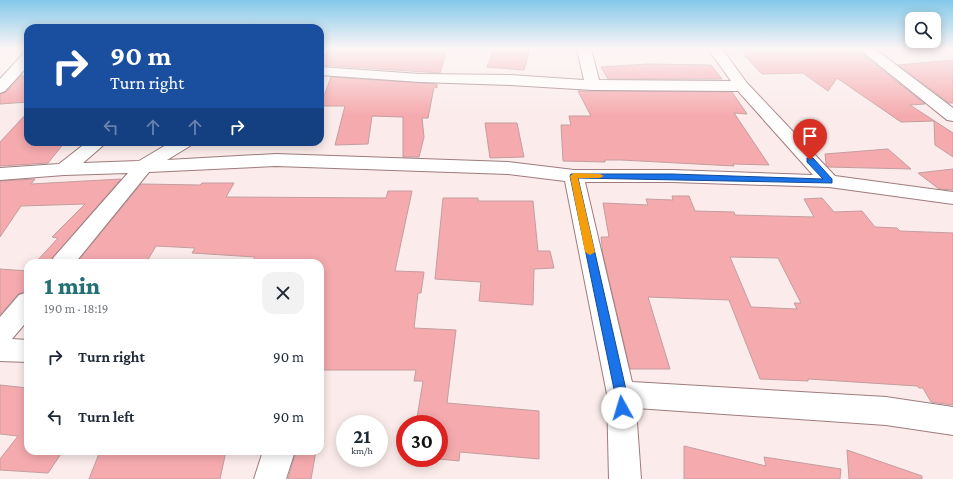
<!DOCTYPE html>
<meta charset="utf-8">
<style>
body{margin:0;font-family:"Crimson Pro",serif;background:#f2f2f3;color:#1f2937;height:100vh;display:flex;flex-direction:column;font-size:15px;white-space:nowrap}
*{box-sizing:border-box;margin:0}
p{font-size:13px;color:#747a83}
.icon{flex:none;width:22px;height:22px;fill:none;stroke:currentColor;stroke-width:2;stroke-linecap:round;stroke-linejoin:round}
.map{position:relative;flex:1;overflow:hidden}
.sheet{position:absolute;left:24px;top:259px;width:300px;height:196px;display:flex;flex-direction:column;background:#fff;border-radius:12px;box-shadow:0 2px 10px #0003}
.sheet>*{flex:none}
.hud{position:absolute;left:24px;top:24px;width:300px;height:122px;border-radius:12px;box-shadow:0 2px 10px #0003;background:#1a4fa0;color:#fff;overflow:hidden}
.buttons{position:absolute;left:905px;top:12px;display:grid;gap:8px}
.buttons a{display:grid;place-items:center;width:36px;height:36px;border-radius:8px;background:#fff;box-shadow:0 2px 10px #0003;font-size:20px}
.speed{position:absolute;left:336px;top:415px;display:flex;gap:8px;font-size:20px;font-weight:700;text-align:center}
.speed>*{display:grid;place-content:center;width:52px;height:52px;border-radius:50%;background:#fff;box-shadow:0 2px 10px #0003;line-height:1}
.speed small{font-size:10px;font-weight:400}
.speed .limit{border:6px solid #d22;background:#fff;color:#111}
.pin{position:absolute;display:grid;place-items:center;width:34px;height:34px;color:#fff;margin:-41px -17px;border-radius:50% 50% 50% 0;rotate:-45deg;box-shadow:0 0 4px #0007}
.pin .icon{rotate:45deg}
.me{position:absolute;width:44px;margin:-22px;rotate:354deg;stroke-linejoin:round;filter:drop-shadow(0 0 3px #0008)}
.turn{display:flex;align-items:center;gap:14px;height:84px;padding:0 20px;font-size:18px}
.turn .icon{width:52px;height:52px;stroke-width:2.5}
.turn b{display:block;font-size:28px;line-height:34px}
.lanes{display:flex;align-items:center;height:38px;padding:0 20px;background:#0003;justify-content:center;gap:20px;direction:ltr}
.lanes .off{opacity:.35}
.round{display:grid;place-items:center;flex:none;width:42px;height:42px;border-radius:12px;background:#f2f2f3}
.headline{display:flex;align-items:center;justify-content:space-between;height:68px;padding:0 20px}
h1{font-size:24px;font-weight:800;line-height:30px;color:#257074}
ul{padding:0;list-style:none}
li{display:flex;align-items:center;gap:12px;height:60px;padding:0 20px}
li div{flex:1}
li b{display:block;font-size:15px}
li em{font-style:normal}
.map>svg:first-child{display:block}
.building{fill:#f5aaae;stroke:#c39e9f;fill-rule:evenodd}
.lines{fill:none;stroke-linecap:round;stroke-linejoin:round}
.minor-casing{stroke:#9f7b7d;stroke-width:2}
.minor{fill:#fff;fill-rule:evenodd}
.route{fill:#1a73e8;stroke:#114b97}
.slow{fill:#f59e0b}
</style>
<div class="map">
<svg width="953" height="479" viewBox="0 0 953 479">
<rect width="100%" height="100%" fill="#fbebeb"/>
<path class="building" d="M 331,49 L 447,49 L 440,73 L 320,65 L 320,57 L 326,55 Z
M 494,49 L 530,49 L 524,70 L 487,67 Z
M 857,50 L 925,104 L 910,105 L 953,133 L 953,157 L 935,145 L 934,121 L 901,122 L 837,78 L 828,91 L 803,73 L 762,74 L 745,56 L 747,56 L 742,51 Z
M 953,60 L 953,103 L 949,103 L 898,65 Z
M 648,64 L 711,65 L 722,79 L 608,79 L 601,67 Z
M 28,75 L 28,102 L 0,104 L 0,94 L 6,92 L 21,76 Z
M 331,77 L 437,84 L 437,88 L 434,87 L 428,118 L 422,118 L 424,137 L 419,157 L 403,157 L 403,117 L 372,116 L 368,144 L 335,145 L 345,106 L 320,106 Z
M 578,91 L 732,92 L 747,114 L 734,113 L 769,165 L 733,164 L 734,166 L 621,160 L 605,160 L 605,162 L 563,161 L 561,125 L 571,125 L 569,116 L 591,116 Z
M 28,112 L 28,142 L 65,142 L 48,163 L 0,166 L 0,142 Z
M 485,123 L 517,123 L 524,157 L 490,158 Z
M 888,149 L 911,169 L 828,167 L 826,164 L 825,154 Z
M 953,169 L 953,190 L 939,189 L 918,173 Z
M 35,179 L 31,184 L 121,179 L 49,262 L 36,262 L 58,238 L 52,237 L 85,204 L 21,206 L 0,237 L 0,181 Z
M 202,183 L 234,183 L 226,197 L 386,198 L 388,191 L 412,191 L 395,271 L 424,272 L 421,293 L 418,293 L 414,328 L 456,330 L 447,403 L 539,411 L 539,459 L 460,452 L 459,461 L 439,459 L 439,424 L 416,424 L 423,381 L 414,381 L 416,370 L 320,370 L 320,263 L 252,263 L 255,257 L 192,253 L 195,248 L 156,246 L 146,263 L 77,262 L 141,184 L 200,185 Z
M 672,196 L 689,196 L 695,211 L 734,212 L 735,215 L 814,217 L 804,199 L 822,198 L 834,212 L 862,211 L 875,227 L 897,228 L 900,231 L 953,233 L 953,405 L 931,402 L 923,388 L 919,388 L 917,386 L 808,379 L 808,381 L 760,379 L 729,300 L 648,297 L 670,369 L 630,369 L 603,254 L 601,237 L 609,237 L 603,203 L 648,205 L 646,199 L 673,200 ZM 730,257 L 778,258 L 801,303 L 794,303 L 797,309 L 751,307 Z
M 443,198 L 478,198 L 478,201 L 533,201 L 538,251 L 550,251 L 554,268 L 534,269 L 533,305 L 479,301 L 481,282 L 435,279 Z
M 0,269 L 28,271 L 28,286 L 22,293 L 18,294 L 0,315 Z
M 0,385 L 28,388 L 28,451 L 63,451 L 48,473 L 0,470 L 0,459 L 18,436 L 0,434 Z
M 684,446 L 766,466 L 764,457 L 841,469 L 840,479 L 684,479 Z
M 847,450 L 922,476 L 922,479 L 849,479 Z
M 100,451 L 226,451 L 220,479 L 89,479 Z
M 296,451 L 316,451 L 311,479 L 288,479 Z"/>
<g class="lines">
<defs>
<path id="minor" d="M 320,49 L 330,49 L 325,54 L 320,55 Z
M 577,49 L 591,49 L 599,80 L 731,81 L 708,49 L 722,49 L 747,83 L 835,176 L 953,192 L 953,204 L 829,187 L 672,182 L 585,182 L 632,382 L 886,397 L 953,407 L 953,435 L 886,425 L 636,408 L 641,479 L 609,479 L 607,394 L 565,181 L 508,174 L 276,166 L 149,172 L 75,263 L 50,263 L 54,257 L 128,173 L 64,175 L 0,180 L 0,168 L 59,164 L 87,142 L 107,142 L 83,163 L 139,161 L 171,142 L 193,142 L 190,146 L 167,160 L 276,154 L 508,162 L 574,170 L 672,170 L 813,175 L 738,91 L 593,90 L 510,85 L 420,82 L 320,75 L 320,67 L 420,74 L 510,75 L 584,80 Z
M 859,49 L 875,49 L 953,108 L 953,121 L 947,120 Z
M 28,53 L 28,66 L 5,91 L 0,93 L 0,79 L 23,54 Z
M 28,292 L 28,320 L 12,339 L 28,340 L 28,362 L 0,361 L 0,317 L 19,295 Z
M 263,451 L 295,451 L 286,479 L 254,479 Z"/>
</defs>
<use href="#minor" class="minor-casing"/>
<use href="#minor" class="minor"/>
</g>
<linearGradient id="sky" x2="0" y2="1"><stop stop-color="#82c8e9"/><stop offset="0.42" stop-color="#fdf6f6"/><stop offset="1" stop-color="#fdf6f6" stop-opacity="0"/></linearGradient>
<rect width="953" height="116" fill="url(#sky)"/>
<path class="route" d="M 807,158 L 813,158 L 832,179 L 832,183 L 578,178 L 627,394 L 628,408 L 626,412 L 622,414 L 617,412 L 616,408 L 615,394 L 570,176 L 571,174 L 672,174 L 823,179 L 807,162 Z"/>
<path class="slow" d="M 574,173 L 600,174 L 604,176 L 600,178 L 578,178 L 595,252 L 590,255 L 585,252 L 570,176 Z"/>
</svg>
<div class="buttons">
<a><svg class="icon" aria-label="search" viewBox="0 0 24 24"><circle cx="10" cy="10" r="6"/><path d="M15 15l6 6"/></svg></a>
</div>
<div class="speed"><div>21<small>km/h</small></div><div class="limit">30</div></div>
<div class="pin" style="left:810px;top:160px;background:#d93025"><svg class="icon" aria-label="arrive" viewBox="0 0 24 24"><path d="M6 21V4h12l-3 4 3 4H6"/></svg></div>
<svg class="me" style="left:622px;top:408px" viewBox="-20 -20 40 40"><circle r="19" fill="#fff"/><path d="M0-13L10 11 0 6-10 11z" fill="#1a73e8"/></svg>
<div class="hud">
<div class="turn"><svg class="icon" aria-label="right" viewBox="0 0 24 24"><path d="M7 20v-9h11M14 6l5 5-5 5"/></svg><div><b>90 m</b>Turn right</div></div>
<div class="lanes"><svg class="icon off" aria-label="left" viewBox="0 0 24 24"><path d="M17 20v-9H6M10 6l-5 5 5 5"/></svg><svg class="icon off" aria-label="ahead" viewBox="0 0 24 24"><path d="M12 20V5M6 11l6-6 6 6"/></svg><svg class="icon off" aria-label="ahead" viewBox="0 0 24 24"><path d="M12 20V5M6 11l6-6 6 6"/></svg><svg class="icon" aria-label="right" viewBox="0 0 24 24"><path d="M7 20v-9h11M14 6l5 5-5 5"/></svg></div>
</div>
<section class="sheet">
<div class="headline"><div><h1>1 min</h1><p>190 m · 18:19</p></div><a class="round"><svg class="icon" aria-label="close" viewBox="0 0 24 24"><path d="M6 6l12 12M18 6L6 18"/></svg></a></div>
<ul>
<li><svg class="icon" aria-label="right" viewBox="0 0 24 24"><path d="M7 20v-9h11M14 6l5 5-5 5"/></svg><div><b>Turn right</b></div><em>90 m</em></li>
<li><svg class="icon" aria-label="left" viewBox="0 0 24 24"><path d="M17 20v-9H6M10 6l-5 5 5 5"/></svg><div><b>Turn left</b></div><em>90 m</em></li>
</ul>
</section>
</div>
